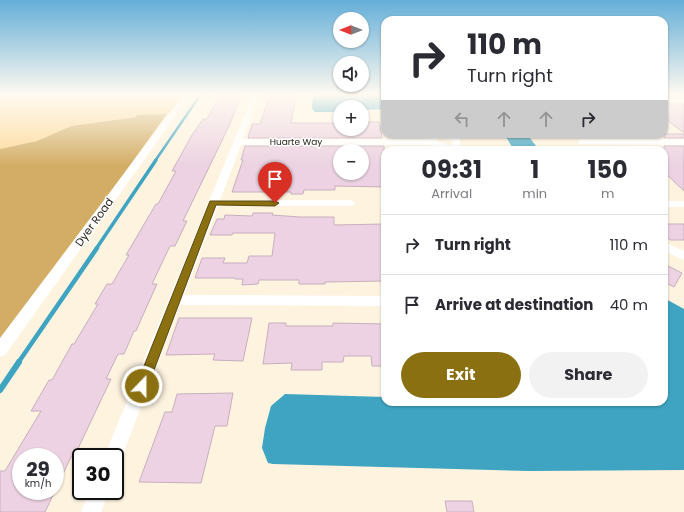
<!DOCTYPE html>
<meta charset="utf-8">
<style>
body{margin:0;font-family:Poppins,sans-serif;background:#f2f2f3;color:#2b2b33;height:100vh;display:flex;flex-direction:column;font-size:15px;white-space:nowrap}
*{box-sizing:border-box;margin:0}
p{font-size:13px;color:#7c7c81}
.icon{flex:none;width:22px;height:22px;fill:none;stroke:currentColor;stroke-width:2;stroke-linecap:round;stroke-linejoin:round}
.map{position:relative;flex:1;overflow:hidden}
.side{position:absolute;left:381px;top:146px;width:287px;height:260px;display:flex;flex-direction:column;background:#fff;border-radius:12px;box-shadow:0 1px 3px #0004}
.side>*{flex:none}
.guide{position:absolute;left:381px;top:16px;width:287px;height:122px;border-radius:12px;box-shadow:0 1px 3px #0004;background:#fff;color:#2b2b33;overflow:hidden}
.needle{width:26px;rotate:270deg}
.tools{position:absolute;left:333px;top:12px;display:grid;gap:8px}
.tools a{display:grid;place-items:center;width:36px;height:36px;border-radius:50%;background:#fff;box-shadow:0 1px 3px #0004;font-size:20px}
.speed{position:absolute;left:12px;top:448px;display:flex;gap:8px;font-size:20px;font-weight:700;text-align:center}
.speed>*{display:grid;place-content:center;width:52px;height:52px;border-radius:50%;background:#fff;box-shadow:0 1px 3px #0004;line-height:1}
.speed small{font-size:10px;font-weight:400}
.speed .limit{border:2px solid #111;border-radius:6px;background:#fff;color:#111}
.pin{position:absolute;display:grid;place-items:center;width:34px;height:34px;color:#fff;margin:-41px -17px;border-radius:50% 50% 50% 0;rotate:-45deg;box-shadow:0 0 4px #0007}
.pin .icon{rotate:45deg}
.me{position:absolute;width:44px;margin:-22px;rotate:22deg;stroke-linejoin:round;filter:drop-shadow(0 0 3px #0008)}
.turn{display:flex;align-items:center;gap:14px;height:84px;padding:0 20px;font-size:18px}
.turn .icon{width:52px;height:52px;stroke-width:2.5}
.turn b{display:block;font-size:28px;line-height:34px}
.lanes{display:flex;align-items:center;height:38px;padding:0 20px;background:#0003;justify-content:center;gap:20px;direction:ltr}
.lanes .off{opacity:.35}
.eta{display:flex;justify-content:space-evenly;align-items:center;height:68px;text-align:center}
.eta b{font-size:24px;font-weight:700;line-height:28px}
.action{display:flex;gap:8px;margin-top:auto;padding:8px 20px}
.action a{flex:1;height:46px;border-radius:24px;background:#8b7012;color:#fff;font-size:16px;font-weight:700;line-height:46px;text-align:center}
.action a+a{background:#f2f2f3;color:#2b2b33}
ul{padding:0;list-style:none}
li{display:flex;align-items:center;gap:12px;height:60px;padding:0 20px;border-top:1px solid #e1e1e2}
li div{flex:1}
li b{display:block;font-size:15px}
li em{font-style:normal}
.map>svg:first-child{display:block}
.green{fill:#fcd998}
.forest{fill:#d3ad65}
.water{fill:#3ea4c1}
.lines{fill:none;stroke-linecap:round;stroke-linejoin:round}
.stream-far3{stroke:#3ea4c1;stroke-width:2.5}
.stream-far2{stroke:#3ea4c1;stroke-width:3.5}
.stream-far1{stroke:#3ea4c1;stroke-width:4.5}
.stream{stroke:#3ea4c1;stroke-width:6}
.building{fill:#ecd2e2;stroke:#c8afbe;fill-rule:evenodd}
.street{fill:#fff;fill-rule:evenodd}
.route{fill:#8b7012;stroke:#5a490c}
.labels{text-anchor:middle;stroke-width:3;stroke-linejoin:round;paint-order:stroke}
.far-street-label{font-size:9px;fill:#241f16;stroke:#fff}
.street-label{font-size:11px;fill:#241f16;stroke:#fff}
</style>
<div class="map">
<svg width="684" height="512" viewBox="0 0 684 512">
<rect width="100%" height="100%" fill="#fef3df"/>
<path class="green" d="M 0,94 L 187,94 L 174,114 L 137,115 L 137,117 L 71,126 L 37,141 L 0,149 Z"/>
<path class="forest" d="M 167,114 L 0,345 L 0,149 L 37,141 L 71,126 L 137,117 L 136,115 Z"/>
<path class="water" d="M 315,94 L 385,94 L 385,109 L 362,110 L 362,107 L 340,107 L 340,112 L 315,112 C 310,108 312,100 315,94 Z
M 504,134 L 527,134 L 539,150 L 514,150 Z
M 664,298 L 684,309 L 684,470 L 529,471 L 273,464 L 268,463 L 262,448 L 265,428 L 271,406 L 285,394 L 385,397 L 385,402 L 664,402 Z"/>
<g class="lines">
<path class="stream-far3" d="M 155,161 L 201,94"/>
<path class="stream-far2" d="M 96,249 L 156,160"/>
<path class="stream-far1" d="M 18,363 L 97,248"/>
<path class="stream" d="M 0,390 L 19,362"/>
</g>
<path class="building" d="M 220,95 L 242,95 L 228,128 L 183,221 L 187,221 L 175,246 L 170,246 L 152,284 L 157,284 L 143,315 L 136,331 L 134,331 L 124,354 L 118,354 L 106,379 L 111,379 L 74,457 L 71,457 L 55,491 L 55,457 L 21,456 L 21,491 L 55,491 L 45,512 L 0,512 L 0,471 L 5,471 L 41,411 L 31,411 L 49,380 L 52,380 L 72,344 L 74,344 L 98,304 L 95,304 L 107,284 L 112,284 L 129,255 L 126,255 L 156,204 L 158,204 L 176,171 L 172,171 L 192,135 L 203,119 L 207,119 Z
M 270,95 L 296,96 L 291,123 L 340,123 L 340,129 L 362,129 L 362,122 L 379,122 L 382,138 L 248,138 L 252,124 L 260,124 Z
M 664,104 L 684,104 L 684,133 L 664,118 Z
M 664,134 L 684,134 L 684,138 L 664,138 Z
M 245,146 L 384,146 L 385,187 L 335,186 L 335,190 L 304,190 L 303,194 L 291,194 L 291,192 L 232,192 L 243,160 L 241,160 ZM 338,151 L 362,151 L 362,173 L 338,173 Z
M 664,146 L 684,146 L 684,191 L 664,172 Z
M 253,213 L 273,213 L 272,215 L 300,217 L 334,217 L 334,225 L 385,224 L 385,281 L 325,282 L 325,284 L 299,284 L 299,280 L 259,280 L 258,284 L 242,285 L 243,279 L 235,279 L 235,278 L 195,278 L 202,258 L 225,258 L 223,263 L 247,263 L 249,256 L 272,256 L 275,233 L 233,233 L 232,235 L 210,235 L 217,219 L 224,219 L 225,215 L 252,216 Z
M 664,224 L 684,224 L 684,240 L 670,240 L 664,232 Z
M 664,264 L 682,273 L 674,287 L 664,282 Z
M 179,318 L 252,318 L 243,361 L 213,360 L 215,354 L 166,355 Z
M 269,323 L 286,323 L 286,326 L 333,326 L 333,323 L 385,324 L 385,366 L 372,366 L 371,356 L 344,356 L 343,362 L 322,362 L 322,370 L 291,370 L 292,363 L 263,364 Z
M 233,393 L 227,426 L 215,426 L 201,483 L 139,482 L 165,412 L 172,412 L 177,394 Z
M 445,501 L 472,501 L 474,512 L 447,512 Z"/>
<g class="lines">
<path class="street" d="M 184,94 L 191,94 L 5,355 L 0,357 L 0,338 Z
M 253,94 L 260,94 L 243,139 L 426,139 C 435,132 448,132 459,137 L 461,145 L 454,150 L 442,150 L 439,147 L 428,145 L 241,145 L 220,200 L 351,200 L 356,203 L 351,206 L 218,206 L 184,295 L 385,296 L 385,306 L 180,305 L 122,457 L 120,464 L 115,465 L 115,457 L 104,457 ZM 440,138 L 452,140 L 453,144 L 448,146 L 445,143 L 435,141 Z
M 664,98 L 684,98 L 684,102 L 664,102 Z
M 582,139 L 684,139 L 684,145 L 579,144 L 578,142 L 579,140 Z
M 664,201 L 684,201 L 684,207 L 664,207 Z
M 664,242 L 684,251 L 684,260 L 664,251 Z
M 89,491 L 109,491 L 101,512 L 81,512 Z"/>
</g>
<linearGradient id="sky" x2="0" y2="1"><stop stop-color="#64aed8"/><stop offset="0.57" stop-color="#fffaf1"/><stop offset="1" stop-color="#fffaf1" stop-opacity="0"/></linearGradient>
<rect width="684" height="166" fill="url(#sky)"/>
<path class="route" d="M 210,201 L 275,201 L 279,203 L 275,206 L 216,205 L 148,386 L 146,390 L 142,391 L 137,390 L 136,386 Z"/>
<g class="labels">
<g class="far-street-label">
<text x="296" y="145">Huarte Way</text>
</g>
<g class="street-label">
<text transform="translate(94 222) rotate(-54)" y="4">Dyer Road</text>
</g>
</g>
</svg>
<div class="tools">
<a><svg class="needle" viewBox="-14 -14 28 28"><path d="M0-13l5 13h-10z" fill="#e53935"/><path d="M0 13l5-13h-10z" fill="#7c7c81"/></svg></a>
<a><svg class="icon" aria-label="sound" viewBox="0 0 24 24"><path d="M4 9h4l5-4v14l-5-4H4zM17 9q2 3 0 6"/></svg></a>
<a>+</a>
<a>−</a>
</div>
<div class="speed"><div>29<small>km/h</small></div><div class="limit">30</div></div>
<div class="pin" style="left:275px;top:203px;background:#d93025"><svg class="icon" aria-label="arrive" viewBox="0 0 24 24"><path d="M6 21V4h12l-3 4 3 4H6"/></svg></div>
<svg class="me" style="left:142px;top:386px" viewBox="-20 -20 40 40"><circle r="17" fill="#8b7012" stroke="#fff" stroke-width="3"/><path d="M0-11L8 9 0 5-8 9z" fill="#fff"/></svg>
<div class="guide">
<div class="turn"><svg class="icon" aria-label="right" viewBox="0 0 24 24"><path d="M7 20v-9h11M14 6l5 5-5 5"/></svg><div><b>110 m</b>Turn right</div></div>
<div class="lanes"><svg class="icon off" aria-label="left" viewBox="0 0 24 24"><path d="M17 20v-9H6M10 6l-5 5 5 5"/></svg><svg class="icon off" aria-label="ahead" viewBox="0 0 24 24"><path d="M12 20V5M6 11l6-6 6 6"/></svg><svg class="icon off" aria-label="ahead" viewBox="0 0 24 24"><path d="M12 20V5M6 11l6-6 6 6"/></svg><svg class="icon" aria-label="right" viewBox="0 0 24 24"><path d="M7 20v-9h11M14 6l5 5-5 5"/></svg></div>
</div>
<section class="side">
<div class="eta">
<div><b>09:31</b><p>Arrival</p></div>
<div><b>1</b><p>min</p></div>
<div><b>150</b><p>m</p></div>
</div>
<ul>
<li><svg class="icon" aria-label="right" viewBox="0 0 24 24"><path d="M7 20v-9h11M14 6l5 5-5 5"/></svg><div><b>Turn right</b></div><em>110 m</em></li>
<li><svg class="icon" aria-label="arrive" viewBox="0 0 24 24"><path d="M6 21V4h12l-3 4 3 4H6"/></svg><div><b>Arrive at destination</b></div><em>40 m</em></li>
</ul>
<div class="action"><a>Exit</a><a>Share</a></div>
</section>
</div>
